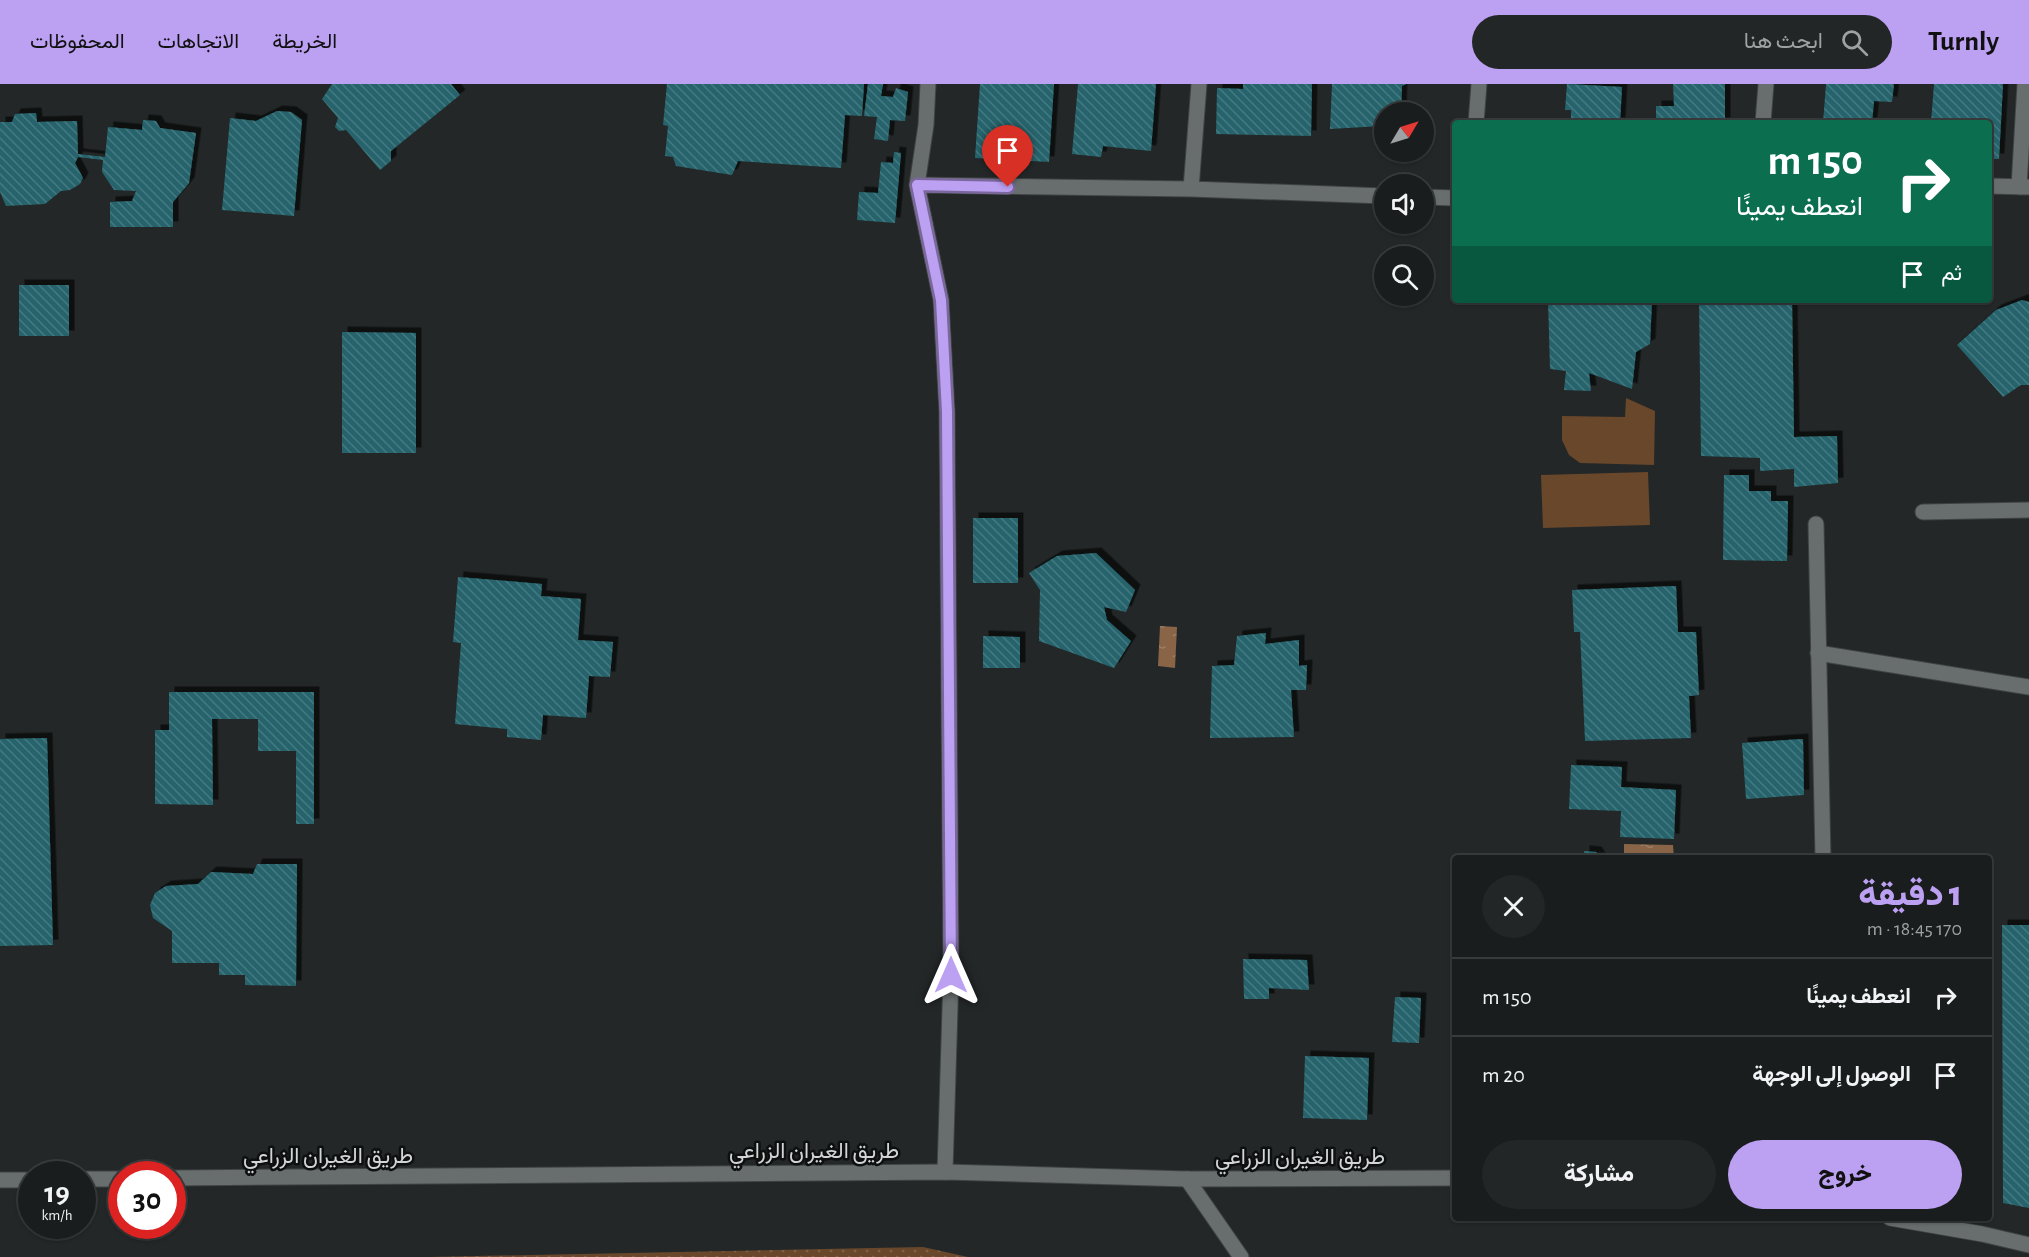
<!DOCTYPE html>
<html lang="ar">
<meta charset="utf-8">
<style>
body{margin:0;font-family:"Alegreya Sans",Vazirmatn,sans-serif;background:#232627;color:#f1f3f6;direction:rtl;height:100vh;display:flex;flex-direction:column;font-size:22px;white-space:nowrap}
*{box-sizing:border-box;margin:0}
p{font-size:20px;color:#9fa2a4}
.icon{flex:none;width:33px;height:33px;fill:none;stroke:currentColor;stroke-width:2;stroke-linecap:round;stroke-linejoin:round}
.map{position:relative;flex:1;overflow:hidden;direction:ltr}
.drawer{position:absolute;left:1452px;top:771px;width:540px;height:366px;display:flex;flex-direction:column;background:#1a1d1e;border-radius:6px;box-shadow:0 2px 4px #0004,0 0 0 2px #383b3c;direction:rtl}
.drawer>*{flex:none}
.top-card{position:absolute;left:1452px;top:36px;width:540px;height:183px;border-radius:6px;box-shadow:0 2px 4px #0004,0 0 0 2px #383b3c;direction:rtl;background:#0b6e4f;color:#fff;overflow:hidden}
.needle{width:39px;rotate:52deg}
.fabs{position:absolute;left:1374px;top:18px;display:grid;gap:12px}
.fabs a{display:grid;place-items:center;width:60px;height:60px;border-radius:50%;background:#1a1d1e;box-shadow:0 2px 4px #0004,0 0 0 2px #383b3c;font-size:30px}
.speed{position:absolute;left:18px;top:1077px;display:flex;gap:12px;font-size:30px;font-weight:700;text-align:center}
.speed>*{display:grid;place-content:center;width:78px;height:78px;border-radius:50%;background:#1a1d1e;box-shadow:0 2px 4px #0004,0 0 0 2px #383b3c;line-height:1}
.speed small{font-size:15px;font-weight:400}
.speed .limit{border:9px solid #d22;background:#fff;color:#111}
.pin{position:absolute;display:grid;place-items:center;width:51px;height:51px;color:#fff;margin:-62px -26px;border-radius:50% 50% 50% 0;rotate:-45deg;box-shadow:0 0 6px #0007}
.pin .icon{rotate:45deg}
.me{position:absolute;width:66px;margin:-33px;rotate:0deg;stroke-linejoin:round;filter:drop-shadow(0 0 4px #0008)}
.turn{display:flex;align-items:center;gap:21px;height:126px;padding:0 30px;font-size:27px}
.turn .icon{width:78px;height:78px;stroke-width:2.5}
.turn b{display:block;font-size:42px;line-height:51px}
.then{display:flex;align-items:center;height:57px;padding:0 30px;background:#0003;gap:12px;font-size:22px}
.round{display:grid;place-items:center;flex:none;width:63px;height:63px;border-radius:32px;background:#232627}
.summary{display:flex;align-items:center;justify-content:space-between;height:102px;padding:0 30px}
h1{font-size:36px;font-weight:800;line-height:45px;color:#bca0f2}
.button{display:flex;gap:12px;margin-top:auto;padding:12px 30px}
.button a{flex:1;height:69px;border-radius:36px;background:#bca0f2;color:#111;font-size:24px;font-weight:800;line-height:69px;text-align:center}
.button a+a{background:#232627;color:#f1f3f6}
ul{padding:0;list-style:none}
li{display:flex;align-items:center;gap:18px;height:78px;padding:0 30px;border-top:2px solid #383b3c}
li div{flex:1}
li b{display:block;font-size:22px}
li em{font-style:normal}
header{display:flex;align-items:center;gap:36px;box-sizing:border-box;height:84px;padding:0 30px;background:#bca0f2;color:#111}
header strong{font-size:28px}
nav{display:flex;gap:33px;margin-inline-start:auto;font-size:21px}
.search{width:420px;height:54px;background:#232627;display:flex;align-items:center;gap:15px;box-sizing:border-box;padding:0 21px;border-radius:33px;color:#9fa2a4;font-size:22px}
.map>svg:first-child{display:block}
.grass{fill:url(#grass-dots)}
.garden{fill:#69472a}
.water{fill:url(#water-ripples)}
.building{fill:url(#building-back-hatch);filter:url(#shadow)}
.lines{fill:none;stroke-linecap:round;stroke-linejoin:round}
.service-casing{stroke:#3f4344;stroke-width:17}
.minor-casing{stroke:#3f4344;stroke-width:17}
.tertiary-casing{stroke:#3f4344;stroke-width:17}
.service{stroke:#686d6e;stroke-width:15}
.minor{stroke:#686d6e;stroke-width:15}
.tertiary{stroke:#686d6e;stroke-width:15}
.route-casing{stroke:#7a689d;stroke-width:15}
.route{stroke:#bca0f2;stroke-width:10}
.labels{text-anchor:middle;stroke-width:5;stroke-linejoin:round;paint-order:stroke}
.street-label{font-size:22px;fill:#d2d5d5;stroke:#0e1010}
</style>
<header>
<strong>Turnly</strong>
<div class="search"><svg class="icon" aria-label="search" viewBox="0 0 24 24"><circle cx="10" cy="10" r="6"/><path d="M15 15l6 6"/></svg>ابحث هنا</div>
<nav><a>الخريطة</a><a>الاتجاهات</a><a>المحفوظات</a></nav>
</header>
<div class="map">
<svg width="2029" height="1173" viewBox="0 0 2029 1173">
<defs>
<pattern id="grass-dots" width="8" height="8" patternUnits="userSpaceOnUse" patternTransform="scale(1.5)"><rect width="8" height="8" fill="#69472a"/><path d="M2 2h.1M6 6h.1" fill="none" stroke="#7e6148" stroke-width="1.8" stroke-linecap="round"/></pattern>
<pattern id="water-ripples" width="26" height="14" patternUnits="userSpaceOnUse" patternTransform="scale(1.5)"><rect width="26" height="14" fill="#896446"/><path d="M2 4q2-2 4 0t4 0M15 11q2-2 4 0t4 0" fill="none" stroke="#9e8068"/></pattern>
<pattern id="building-back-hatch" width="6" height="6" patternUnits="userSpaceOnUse" patternTransform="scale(1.5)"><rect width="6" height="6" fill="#25646c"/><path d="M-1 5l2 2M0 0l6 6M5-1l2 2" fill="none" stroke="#447980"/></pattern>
<filter id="shadow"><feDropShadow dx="5.5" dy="-5.5" stdDeviation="0" flood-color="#0009"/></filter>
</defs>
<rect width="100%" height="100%" fill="#232728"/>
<path class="grass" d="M 923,1163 L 968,1173 L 428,1173 Z"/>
<path class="garden" d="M 1626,314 L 1655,327 L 1654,381 L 1580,379 L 1569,371 L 1562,356 L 1562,332 L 1625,333 Z
M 1648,388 L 1650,441 L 1543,444 L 1541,391 Z"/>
<path class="water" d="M 1160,542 L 1177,543 L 1175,584 L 1158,582 Z
M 1624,760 L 1673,761 L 1674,774 L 1624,774 Z"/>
<path class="building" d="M 332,0 L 451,0 L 460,11 L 391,67 L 391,77 L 380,86 L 346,46 L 339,47 L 335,43 L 338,34 L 322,15 Z
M 667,0 L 864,0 L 862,32 L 845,31 L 841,84 L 738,77 L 732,91 L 676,82 L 673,73 L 665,72 L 668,42 L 663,41 Z
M 868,0 L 883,0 L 881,12 L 893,13 L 896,4 L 908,8 L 905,37 L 890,36 L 888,57 L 874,55 L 877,33 L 864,32 Z
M 980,0 L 1054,0 L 1049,78 L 975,74 Z
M 1078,0 L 1156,0 L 1151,67 L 1103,62 L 1101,73 L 1072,70 Z
M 1243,0 L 1312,0 L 1311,52 L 1216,50 L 1217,4 L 1243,5 Z
M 1332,0 L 1406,0 L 1402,2 L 1401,28 L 1381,29 L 1381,42 L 1330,45 Z
M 1567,0 L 1622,3 L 1620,39 L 1571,39 L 1571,26 L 1565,26 Z
M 1673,0 L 1725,0 L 1725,39 L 1656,39 L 1656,22 L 1674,22 Z
M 1826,0 L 1894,0 L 1892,18 L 1874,17 L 1872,39 L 1823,39 Z
M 1934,0 L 2003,0 L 1999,75 L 1989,75 L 1989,39 L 1931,39 Z
M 277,27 L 291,28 L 302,36 L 294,132 L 222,126 L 230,34 L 256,37 Z
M 36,29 L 37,38 L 77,37 L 78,70 L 105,73 L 108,43 L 142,46 L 143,36 L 156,37 L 160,44 L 196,49 L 189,99 L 173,118 L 173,143 L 110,143 L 110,118 L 132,117 L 136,107 L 114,106 L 102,88 L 103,76 L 78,73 L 75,79 L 83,94 L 80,100 L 70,106 L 61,107 L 45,120 L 6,122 L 0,108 L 0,38 L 12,38 L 15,30 Z
M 894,68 L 901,69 L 895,139 L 857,136 L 859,108 L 878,109 L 881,78 L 893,79 Z
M 19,201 L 69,201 L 69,252 L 19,252 Z
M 1548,216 L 1652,216 L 1650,260 L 1636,268 L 1632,305 L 1589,289 L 1591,307 L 1564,306 L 1566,287 L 1550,285 Z
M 1699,216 L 1792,216 L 1794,353 L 1837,352 L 1838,399 L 1794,403 L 1794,385 L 1760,387 L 1760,374 L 1701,372 Z
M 2022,216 L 2029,218 L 2029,301 L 2021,301 L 2003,313 L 1957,261 L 1996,226 Z
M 342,248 L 416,249 L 416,369 L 342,369 Z
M 1724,391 L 1749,391 L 1749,407 L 1771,407 L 1771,417 L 1788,417 L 1787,477 L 1723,476 Z
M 973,434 L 1018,434 L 1018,499 L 973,499 Z
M 1096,469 L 1135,506 L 1126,528 L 1104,523 L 1107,536 L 1131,557 L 1114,584 L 1039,557 L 1040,506 L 1029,489 L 1057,472 Z
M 458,493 L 542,500 L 541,512 L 581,515 L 578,556 L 613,558 L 610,593 L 589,592 L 586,634 L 543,631 L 541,656 L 507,653 L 507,645 L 455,640 L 461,559 L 453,558 Z
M 1676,502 L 1678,548 L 1696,548 L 1699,611 L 1689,612 L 1691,654 L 1585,657 L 1580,548 L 1574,548 L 1572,506 Z
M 1266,549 L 1265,560 L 1299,556 L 1299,582 L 1307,581 L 1306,606 L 1291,606 L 1294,653 L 1210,654 L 1212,582 L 1234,581 L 1237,552 Z
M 983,552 L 1020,553 L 1020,584 L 983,584 Z
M 169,608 L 314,608 L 314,740 L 296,740 L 296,667 L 258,667 L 258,635 L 212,635 L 213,721 L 155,720 L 155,646 L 169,646 Z
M 47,654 L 53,861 L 0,862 L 0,655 Z
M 1803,655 L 1804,711 L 1746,715 L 1742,659 Z
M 1571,681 L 1622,683 L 1621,703 L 1676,706 L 1674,755 L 1620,753 L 1621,727 L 1569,725 Z
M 1584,767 L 1596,768 L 1600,774 L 1584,774 Z
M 257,780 L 297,780 L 296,902 L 245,901 L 245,891 L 219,891 L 219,879 L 172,879 L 172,847 L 153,834 L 150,821 L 155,809 L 166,802 L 198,800 L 211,788 L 253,790 Z
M 2002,841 L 2029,841 L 2029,1124 L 2003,1119 Z
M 1243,875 L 1307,876 L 1309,906 L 1269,904 L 1269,915 L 1244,915 Z
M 1395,913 L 1421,914 L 1419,959 L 1392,958 Z
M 1305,972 L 1369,974 L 1367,1036 L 1303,1034 Z"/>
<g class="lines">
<defs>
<path id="service" d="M 1923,428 L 2029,426
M 1818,569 L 2029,603
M 1187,1095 L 1241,1173"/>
<path id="minor" d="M 928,0 L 926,41 L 917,101 L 941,216 L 947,328 L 951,891 L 945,1088
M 1476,39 L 1479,0
M 1763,39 L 1766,0
M 917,101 L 1191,105 L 1384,112
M 1989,102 L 2028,103
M 2019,103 L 2025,0
M 1191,105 L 1199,0
M 1424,113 L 1455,114
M 1816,440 L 1823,774"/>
<path id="tertiary" d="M 172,1094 L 945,1088 L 1187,1095 L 1455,1094
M 82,1095 L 122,1095
M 0,1096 L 32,1096
M 1890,1134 L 1982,1150 L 2029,1161"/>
</defs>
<use href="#service" class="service-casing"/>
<use href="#minor" class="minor-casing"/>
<use href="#tertiary" class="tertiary-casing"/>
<use href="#service" class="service"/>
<use href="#minor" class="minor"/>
<use href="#tertiary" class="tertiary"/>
</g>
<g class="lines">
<defs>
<path id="route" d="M 951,891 L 947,328 L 941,216 L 917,101 L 1008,103"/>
</defs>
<use href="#route" class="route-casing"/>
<use href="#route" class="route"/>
</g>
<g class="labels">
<g class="street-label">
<text x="814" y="1074">طريق الغيران الزراعي</text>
<text x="328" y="1079">طريق الغيران الزراعي</text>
<text x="1300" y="1080">طريق الغيران الزراعي</text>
</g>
</g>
</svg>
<div class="fabs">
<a><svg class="needle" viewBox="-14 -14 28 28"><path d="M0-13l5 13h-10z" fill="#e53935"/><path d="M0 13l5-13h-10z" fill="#9fa2a4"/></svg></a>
<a><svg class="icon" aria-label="sound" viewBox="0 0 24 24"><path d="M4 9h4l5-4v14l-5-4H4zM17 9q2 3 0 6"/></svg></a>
<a><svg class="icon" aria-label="search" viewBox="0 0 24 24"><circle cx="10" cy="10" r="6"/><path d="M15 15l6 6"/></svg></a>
</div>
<div class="speed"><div>19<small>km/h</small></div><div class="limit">30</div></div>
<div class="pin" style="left:1008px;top:103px;background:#d93025"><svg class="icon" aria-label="arrive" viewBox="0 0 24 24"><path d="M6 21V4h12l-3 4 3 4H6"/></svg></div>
<svg class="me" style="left:951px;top:891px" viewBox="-20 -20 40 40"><path d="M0-17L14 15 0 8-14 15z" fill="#bca0f2" stroke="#fff" stroke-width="4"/></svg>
<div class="top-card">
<div class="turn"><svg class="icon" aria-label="right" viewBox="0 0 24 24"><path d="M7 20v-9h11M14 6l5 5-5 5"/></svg><div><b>150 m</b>انعطف يمينًا</div></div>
<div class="then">ثم<svg class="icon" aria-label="arrive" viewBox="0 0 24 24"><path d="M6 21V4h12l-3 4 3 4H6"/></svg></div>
</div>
<section class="drawer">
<div class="summary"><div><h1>1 دقيقة</h1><p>170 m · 18:45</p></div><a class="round"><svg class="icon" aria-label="close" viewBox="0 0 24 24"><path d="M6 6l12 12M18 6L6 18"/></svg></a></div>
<ul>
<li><svg class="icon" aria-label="right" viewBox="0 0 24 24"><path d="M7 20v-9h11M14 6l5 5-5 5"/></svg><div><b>انعطف يمينًا</b></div><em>150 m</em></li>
<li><svg class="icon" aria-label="arrive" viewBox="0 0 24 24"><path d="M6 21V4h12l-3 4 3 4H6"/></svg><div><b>الوصول إلى الوجهة</b></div><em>20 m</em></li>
</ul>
<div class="button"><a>خروج</a><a>مشاركة</a></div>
</section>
</div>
